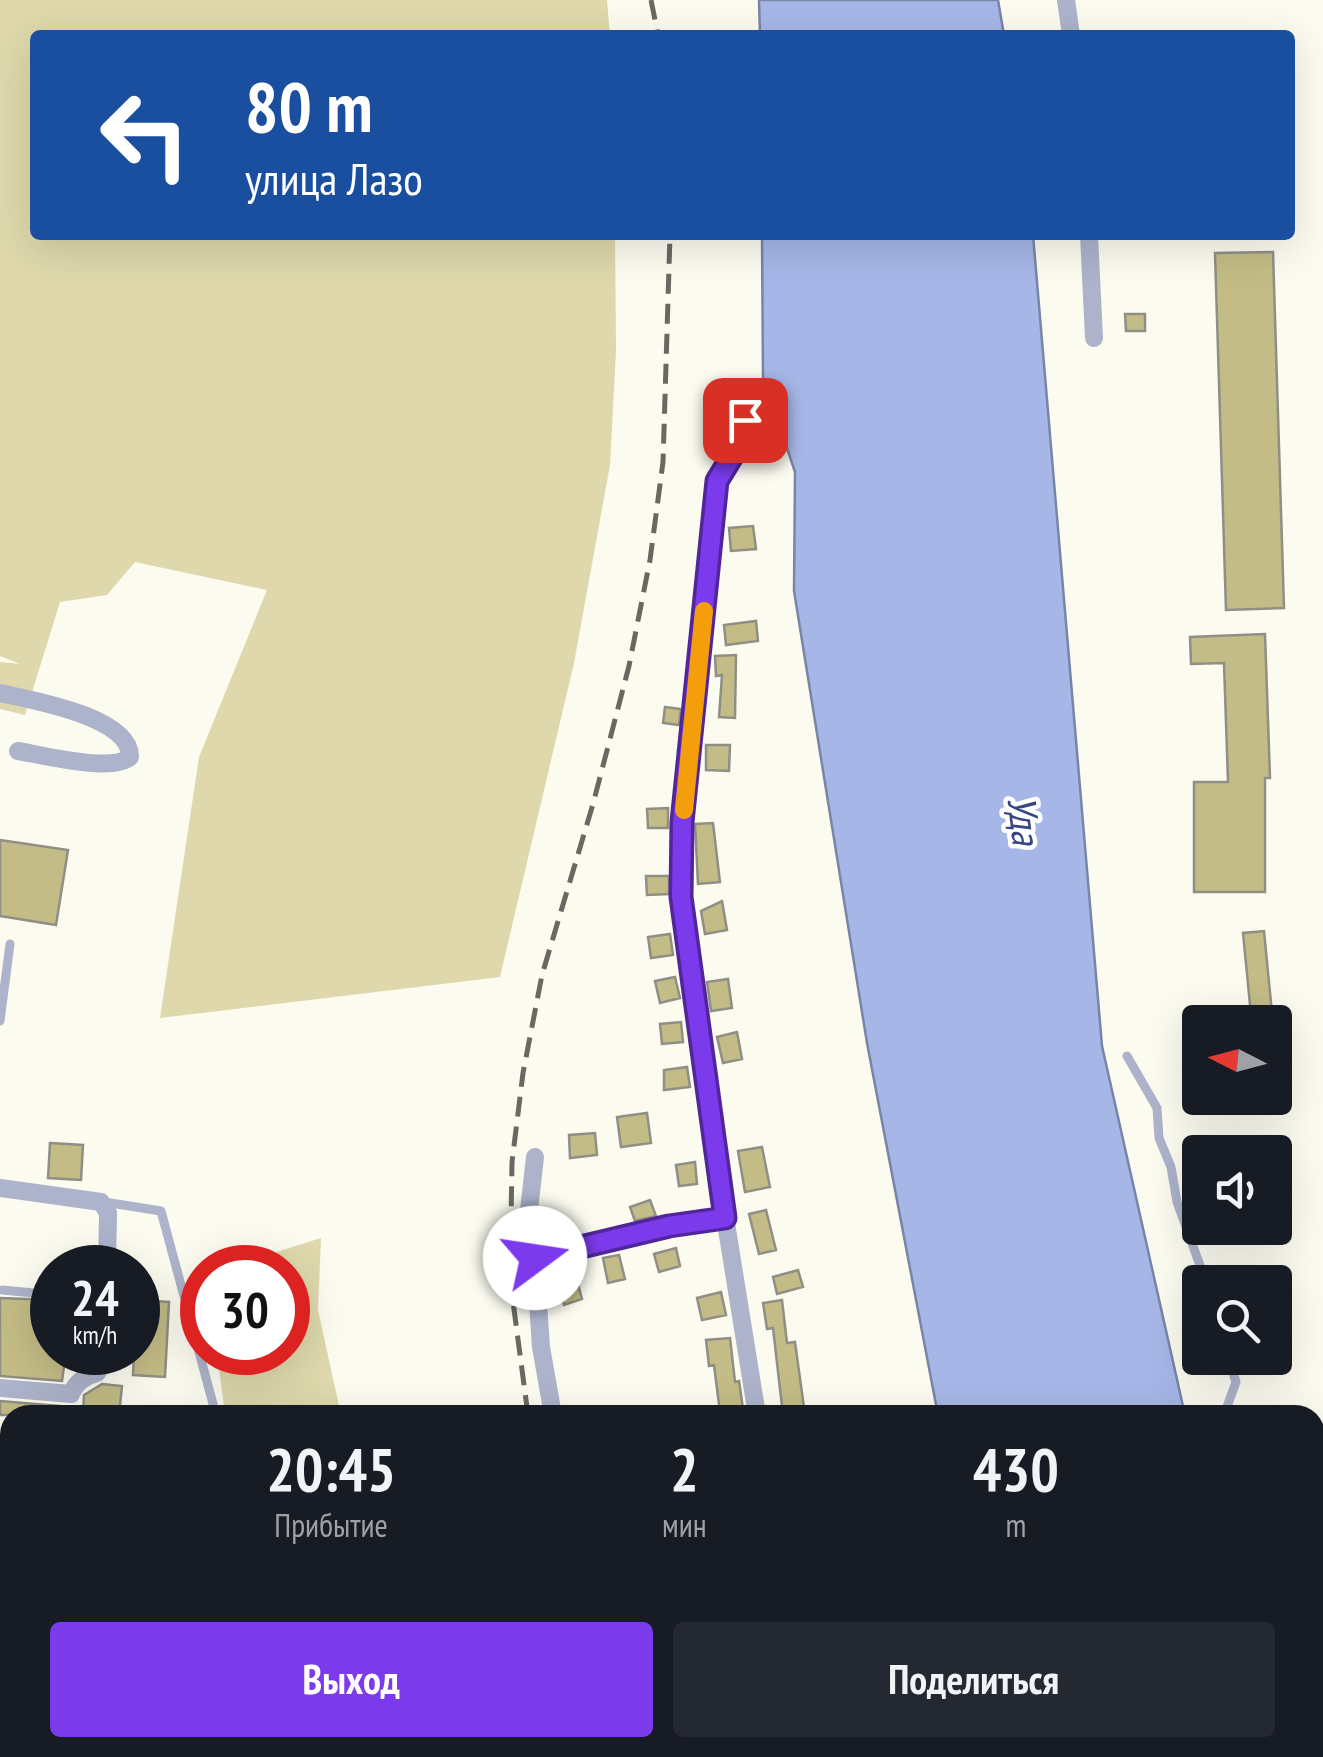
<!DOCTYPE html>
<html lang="ru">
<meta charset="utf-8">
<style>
body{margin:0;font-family:"PT Sans Narrow",sans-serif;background:#242831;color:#f1f3f6;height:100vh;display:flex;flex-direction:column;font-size:38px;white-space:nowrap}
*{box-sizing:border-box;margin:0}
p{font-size:32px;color:#9ea1a6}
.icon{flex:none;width:55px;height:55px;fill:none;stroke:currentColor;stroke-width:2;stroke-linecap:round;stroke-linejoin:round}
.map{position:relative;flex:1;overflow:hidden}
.side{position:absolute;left:0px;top:1405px;width:1325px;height:352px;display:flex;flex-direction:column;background:#171b24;border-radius:30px 30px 0 0;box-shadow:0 10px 40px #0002}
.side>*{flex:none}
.guide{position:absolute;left:30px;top:30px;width:1265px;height:210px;border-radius:10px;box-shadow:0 10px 40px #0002;background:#1a4fa0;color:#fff;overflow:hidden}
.needle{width:65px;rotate:276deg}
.tools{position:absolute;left:1182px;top:1005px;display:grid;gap:20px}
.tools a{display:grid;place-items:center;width:110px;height:110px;border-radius:10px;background:#171b24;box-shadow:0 10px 40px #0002;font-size:50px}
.speed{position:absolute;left:30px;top:1245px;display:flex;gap:20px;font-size:50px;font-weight:700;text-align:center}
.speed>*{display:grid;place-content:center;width:130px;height:130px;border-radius:50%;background:#171b24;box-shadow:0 10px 40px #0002;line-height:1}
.speed small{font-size:25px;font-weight:400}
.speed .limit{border:15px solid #d22;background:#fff;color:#111}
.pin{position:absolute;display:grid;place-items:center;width:85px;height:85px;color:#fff;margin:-42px;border-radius:20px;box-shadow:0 5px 15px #0006}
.me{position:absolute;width:110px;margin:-55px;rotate:76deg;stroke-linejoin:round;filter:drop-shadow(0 0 8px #0008)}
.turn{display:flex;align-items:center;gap:35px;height:210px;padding:0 50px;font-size:45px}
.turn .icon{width:130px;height:130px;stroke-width:2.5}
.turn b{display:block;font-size:70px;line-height:85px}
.eta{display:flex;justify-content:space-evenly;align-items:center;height:170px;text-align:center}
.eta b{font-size:60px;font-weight:600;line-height:70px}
.action{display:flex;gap:20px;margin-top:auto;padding:20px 50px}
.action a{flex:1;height:115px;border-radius:10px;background:#7c3aed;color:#fff;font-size:40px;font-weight:600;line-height:115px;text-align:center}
.action a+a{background:#242831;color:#f1f3f6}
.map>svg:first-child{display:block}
.green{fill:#ded8ac}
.water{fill:#a6b6e7;stroke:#7a85a6;stroke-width:2.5}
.building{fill:#c3bc86;stroke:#908f85;stroke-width:2.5}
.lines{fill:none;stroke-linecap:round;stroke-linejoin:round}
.lane{stroke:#acb3ca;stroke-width:9}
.street{stroke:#acb3ca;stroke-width:18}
.rail{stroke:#696862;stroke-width:5;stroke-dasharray:20 10;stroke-linecap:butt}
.route-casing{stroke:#51269a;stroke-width:25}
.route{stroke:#7c3aed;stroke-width:18}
.slow{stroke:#f59e0b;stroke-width:18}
.labels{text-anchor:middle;stroke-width:9;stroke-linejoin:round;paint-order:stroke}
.water-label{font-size:40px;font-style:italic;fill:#374682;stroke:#fff}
</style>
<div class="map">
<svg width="1323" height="1757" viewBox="0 0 1323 1757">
<rect width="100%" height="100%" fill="#fcfbf0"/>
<path class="green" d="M 0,0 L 607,0 L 610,35 L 35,35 L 35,235 L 615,235 L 616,350 L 610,465 L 574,663 L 500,977 L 160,1018 L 199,757 L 267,590 L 135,562 L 107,595 L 60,602 L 25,715 L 0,709 L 0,662 L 20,664 L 0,656 Z
M 321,1238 L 318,1310 L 341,1415 L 225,1415 L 217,1353 L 288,1352 L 288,1268 L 229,1267 Z
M 336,1748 L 518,1748 L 521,1757 L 340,1757 Z"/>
<path class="water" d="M 759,0 L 998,0 L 1004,35 L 760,35 Z
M 762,235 L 1033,235 L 1102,1046 L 1185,1415 L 938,1415 L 867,1043 L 794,591 L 795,472 L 763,377 Z
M 1000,1748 L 1259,1748 L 1261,1757 L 1001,1757 Z"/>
<path class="building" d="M 1273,252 L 1284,608 L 1226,610 L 1215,253 Z
M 1125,314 L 1145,314 L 1145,331 L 1126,331 Z
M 753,526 L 756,549 L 731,551 L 729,528 Z
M 756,621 L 758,641 L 726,645 L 724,625 Z
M 1265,634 L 1270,778 L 1265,778 L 1265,892 L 1194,892 L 1194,782 L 1228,782 L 1224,663 L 1191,664 L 1190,637 Z
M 736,655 L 735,718 L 719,717 L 722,675 L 716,676 L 715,656 Z
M 665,707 L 681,709 L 679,725 L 663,723 Z
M 706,745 L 730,745 L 729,771 L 706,770 Z
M 668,808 L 668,828 L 648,828 L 647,809 Z
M 713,823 L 720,882 L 698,884 L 695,824 Z
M 0,840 L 68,850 L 56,925 L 0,916 Z
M 646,876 L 669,876 L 669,894 L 647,895 Z
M 722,901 L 727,930 L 705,934 L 701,911 Z
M 1264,931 L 1272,1013 L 1251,1015 L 1243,933 Z
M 670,934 L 673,955 L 651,958 L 648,937 Z
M 675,977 L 680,998 L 660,1003 L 655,981 Z
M 728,979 L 732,1008 L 711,1011 L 707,982 Z
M 681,1022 L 683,1042 L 662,1044 L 660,1024 Z
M 737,1032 L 742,1059 L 723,1063 L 717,1037 Z
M 687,1067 L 690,1087 L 664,1090 L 664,1070 Z
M 647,1113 L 651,1143 L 621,1147 L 617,1117 Z
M 595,1133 L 597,1155 L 570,1158 L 569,1135 Z
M 50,1143 L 83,1145 L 81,1180 L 48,1178 Z
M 762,1147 L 770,1187 L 745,1192 L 738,1151 Z
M 695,1162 L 697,1184 L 679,1186 L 676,1165 Z
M 650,1200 L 656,1216 L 635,1221 L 630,1207 Z
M 766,1210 L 776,1250 L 759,1254 L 749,1214 Z
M 676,1248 L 680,1266 L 659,1272 L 654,1254 Z
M 619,1255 L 625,1279 L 608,1283 L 603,1258 Z
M 798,1270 L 803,1287 L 777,1294 L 773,1277 Z
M 577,1280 L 582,1299 L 564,1305 L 559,1285 Z
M 721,1292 L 726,1315 L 702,1320 L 697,1298 Z
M 0,1298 L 52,1300 L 52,1352 L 66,1352 L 62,1381 L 0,1376 Z
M 138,1300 L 169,1302 L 165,1377 L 133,1375 L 134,1352 L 138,1352 Z
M 782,1300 L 787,1343 L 795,1342 L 805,1415 L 783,1415 L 773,1328 L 767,1329 L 763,1303 Z
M 730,1338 L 735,1382 L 739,1381 L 743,1409 L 720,1412 L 714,1365 L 709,1366 L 706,1340 Z
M 102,1384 L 122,1386 L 119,1415 L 83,1415 L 84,1395 Z
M 0,1401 L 59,1406 L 58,1415 L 0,1415 Z"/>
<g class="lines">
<path class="lane" d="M 0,1021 L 10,944
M 1127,1056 L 1157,1108 L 1159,1138 L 1171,1167 L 1177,1202 L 1206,1282
M 104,1202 L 161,1211 L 216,1415
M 2,1290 L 34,1293 L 52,1289
M 1224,1415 L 1236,1382 L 1228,1358
M 1315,1672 L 1323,1692
M 197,1748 L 208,1757"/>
<path class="street" d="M 1066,0 L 1071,35
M 1089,235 L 1094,338
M 745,419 L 734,453 L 717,481 L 682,823 L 681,897 L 725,1217 L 757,1415
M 0,693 C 32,700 131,717 130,757 C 112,773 43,755 18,751
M 535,1157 L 528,1219 L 535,1259 L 541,1347 L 553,1415
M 0,1188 L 101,1202 L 108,1213 L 107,1268
M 535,1259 L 669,1226 L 725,1217
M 0,1388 L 71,1394 C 76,1382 85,1376 97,1373 L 102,1365 L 103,1352
M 603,1748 L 605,1757
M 812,1748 L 813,1757"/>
<path class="rail" d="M 651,0 L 658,35
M 528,1415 L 510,1279 L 512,1162 L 523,1073 L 542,975 L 593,804 L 629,666 L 650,560 L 663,462 L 670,235
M 583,1748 L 584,1757"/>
</g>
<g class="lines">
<defs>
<path id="route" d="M 535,1258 L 669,1226 L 725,1218 L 681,897 L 682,822 L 717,481 L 734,453 L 745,420"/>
</defs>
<use href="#route" class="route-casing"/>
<use href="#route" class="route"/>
<path class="slow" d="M 684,810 L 704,611"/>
</g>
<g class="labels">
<g class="water-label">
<text transform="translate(1024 820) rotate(83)" y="14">Уда</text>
</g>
</g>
</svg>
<div class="tools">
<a><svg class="needle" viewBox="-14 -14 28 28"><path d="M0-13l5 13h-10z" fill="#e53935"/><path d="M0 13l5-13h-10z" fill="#9ea1a6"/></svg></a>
<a><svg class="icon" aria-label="sound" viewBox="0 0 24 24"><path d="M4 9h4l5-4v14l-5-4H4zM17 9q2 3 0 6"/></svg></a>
<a><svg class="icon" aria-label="search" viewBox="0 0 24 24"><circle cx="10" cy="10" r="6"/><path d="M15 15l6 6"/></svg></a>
</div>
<div class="speed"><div>24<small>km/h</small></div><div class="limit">30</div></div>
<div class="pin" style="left:745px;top:420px;background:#d93025"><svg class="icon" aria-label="arrive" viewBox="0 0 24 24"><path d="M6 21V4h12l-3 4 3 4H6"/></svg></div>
<svg class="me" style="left:535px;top:1258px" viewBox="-20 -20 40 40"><circle r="19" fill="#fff"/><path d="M0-13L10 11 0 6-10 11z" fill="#7c3aed"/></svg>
<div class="guide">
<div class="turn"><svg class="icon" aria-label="left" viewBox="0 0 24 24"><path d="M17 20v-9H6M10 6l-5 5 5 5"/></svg><div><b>80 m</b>улица Лазо</div></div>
</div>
<section class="side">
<div class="eta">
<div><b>20:45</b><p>Прибытие</p></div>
<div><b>2</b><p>мин</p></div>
<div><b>430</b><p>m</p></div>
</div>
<div class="action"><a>Выход</a><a>Поделиться</a></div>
</section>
</div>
